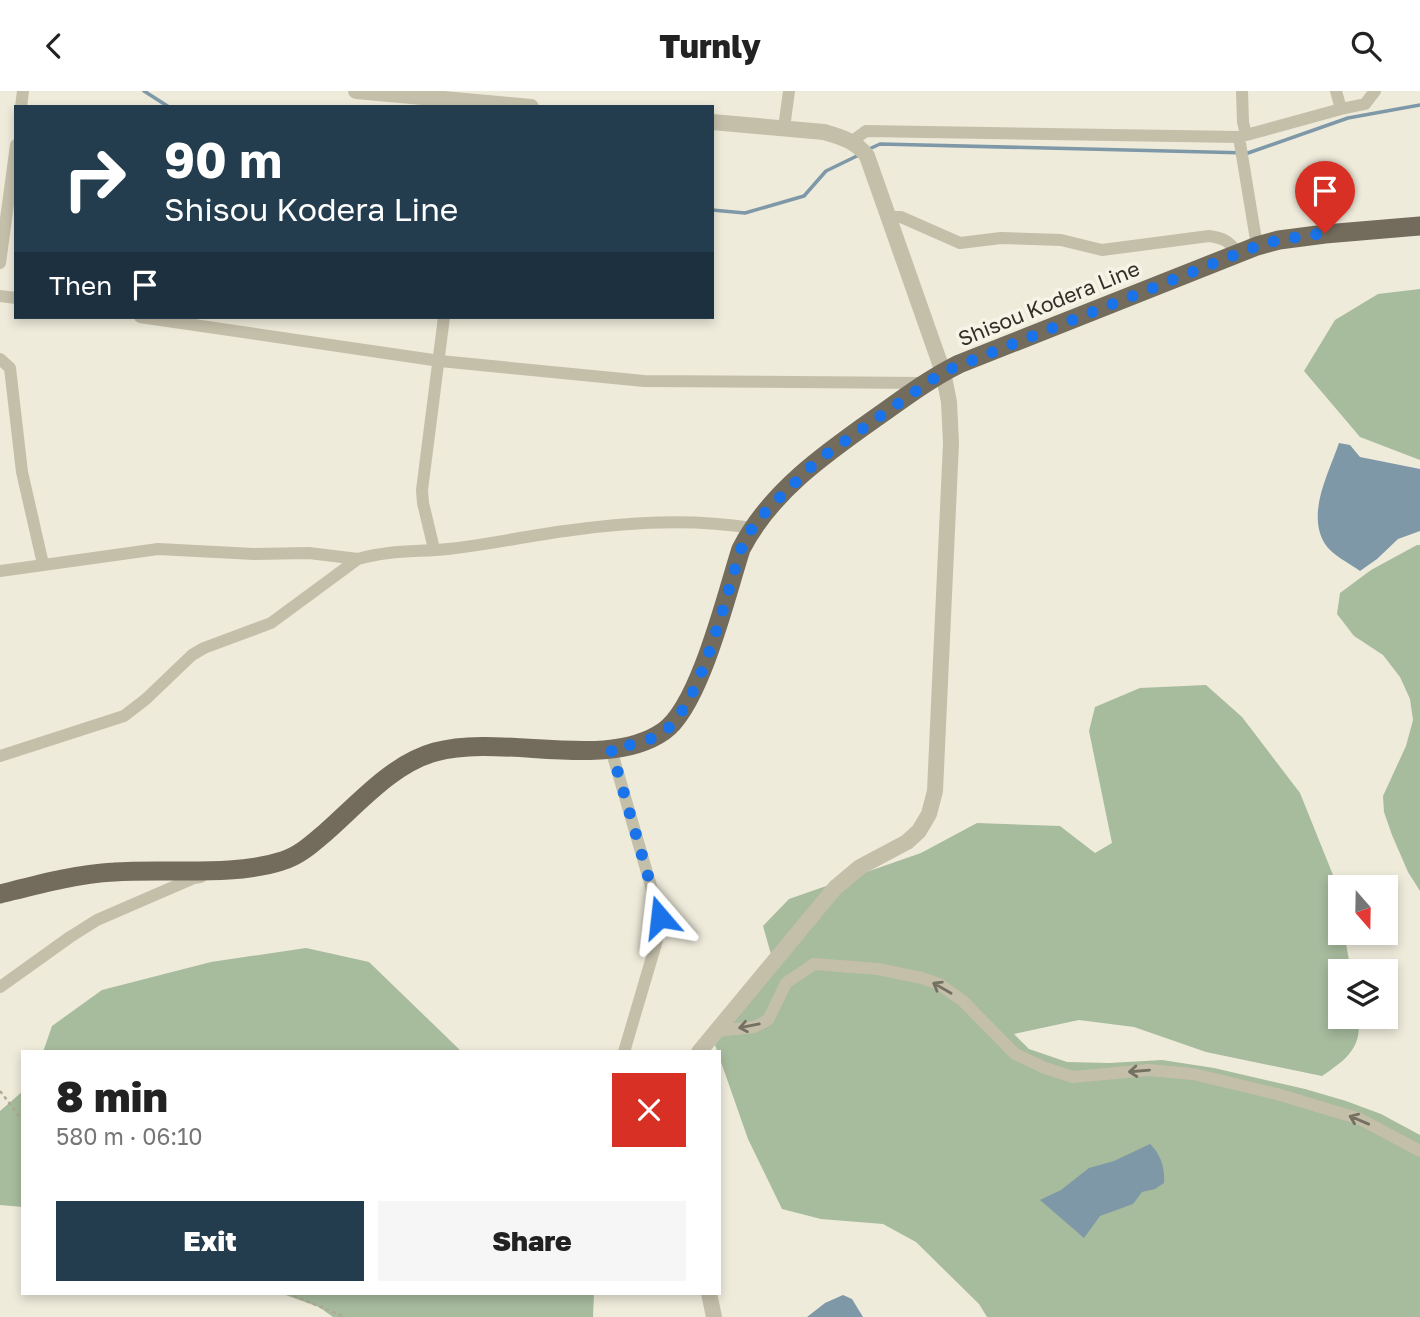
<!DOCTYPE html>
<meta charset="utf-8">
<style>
body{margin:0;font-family:"Golos Text",sans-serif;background:#f6f6f6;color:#222;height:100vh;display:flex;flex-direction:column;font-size:26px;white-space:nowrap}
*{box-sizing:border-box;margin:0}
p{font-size:23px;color:#767676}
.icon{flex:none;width:38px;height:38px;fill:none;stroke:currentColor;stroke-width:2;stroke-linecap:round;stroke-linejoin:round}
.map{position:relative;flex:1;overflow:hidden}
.side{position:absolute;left:21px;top:959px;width:700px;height:245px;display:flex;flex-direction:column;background:#fff;border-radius:0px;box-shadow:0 4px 10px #0003}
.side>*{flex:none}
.banner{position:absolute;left:14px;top:14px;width:700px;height:214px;border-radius:0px;box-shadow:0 4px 10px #0003;background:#233d4f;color:#fff;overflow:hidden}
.needle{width:46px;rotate:160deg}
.fabs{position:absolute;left:1328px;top:784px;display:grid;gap:14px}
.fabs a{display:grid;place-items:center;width:70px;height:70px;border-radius:0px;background:#fff;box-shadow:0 4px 10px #0003;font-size:35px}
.pin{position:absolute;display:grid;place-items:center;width:60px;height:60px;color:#fff;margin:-72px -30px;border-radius:50% 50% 50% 0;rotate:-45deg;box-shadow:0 0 7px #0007}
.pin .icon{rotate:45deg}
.me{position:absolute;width:77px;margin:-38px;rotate:343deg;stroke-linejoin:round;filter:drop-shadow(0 0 5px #0008)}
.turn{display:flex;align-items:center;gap:24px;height:147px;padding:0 35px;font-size:32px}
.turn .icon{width:91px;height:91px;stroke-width:2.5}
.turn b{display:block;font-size:49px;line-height:60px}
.then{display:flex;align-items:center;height:66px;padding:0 35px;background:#0003;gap:14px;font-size:26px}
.round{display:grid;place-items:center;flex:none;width:74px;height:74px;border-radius:0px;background:#f6f6f6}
.overview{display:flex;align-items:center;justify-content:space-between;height:119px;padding:0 35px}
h1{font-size:42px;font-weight:800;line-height:52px}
.cta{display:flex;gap:14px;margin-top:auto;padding:14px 35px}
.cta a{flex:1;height:80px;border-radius:0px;background:#233d4f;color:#fff;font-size:28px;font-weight:800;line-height:80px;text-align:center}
.cta a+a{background:#f6f6f6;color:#222}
header{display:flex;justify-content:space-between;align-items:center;height:91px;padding:0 35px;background:#fff;font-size:32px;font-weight:800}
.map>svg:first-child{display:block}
.green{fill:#a7bb9d}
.water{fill:#7e98a7}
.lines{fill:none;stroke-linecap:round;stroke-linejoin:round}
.stream{stroke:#7e98a7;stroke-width:3.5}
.path{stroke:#b0a993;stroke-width:2.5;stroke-dasharray:3.5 3.5;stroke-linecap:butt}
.minor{stroke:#c4bfa9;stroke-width:12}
.tertiary{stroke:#c4bfa9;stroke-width:16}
.primary{stroke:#736b5b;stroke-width:19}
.oneway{stroke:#747062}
.route{stroke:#1a73e8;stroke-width:12;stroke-dasharray:0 21.6}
.labels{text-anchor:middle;stroke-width:7;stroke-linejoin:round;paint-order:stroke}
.street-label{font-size:21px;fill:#332f28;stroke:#f6f4e7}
</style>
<header><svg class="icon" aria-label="back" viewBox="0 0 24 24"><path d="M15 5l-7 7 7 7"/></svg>Turnly<svg class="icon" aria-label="search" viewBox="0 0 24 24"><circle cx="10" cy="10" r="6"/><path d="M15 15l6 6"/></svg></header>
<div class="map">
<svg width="1420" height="1226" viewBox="0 0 1420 1226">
<rect width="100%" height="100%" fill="#eeebdb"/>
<path class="green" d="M 1420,198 L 1420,369 L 1360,346 L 1304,280 L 1335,229 L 1378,203 Z
M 1417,454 L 1420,454 L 1420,800 L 1408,781 L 1392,744 L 1384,721 L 1383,705 L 1406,655 L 1413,629 L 1410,608 L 1400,586 L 1383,564 L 1354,545 L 1337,523 L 1340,502 L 1371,479 Z
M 1206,594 L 1242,626 L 1300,702 L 1333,784 L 1340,825 L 1340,842 L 1344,842 L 1351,880 L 1340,880 L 1340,926 L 1358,926 C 1363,957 1345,969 1322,985 L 1206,961 L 1134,936 L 1079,929 L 1014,943 L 1029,958 L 1067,971 L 1109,972 L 1162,969 L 1214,977 L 1305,998 L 1346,1010 L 1381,1023 L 1420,1044 L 1420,1226 L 987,1226 L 979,1213 L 916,1151 L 883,1133 L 821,1128 L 782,1118 L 748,1048 L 715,954 L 774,874 L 763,835 L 789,808 L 921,762 L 977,732 L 1060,735 L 1095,762 L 1112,752 L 1089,640 L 1095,616 L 1140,597 Z
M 306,857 L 369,871 L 462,961 L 43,961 L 52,935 L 102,899 L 211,871 Z
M 23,1000 L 23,1116 L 0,1114 L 0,1020 Z
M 280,1202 L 594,1202 L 593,1226 L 333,1226 L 319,1216 Z"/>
<path class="water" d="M 1339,352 L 1350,354 L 1360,366 L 1420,378 L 1420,440 L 1398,448 L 1377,468 L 1360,480 C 1349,472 1332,464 1325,453 C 1306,422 1329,382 1339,352 Z
M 1150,1053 C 1161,1063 1165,1078 1164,1092 L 1155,1098 L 1142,1101 L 1133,1113 L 1100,1125 L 1084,1147 L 1040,1109 L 1061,1099 L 1089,1077 L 1114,1070 Z
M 843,1204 L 852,1208 L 863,1226 L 807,1226 L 825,1212 Z"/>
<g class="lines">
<path class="stream" d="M 144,0 L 169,16
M 867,59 L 880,53 L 1248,62 L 1348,27 L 1420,14
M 712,119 L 745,122 L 804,105 L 826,80 L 861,63"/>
<path class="path" d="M 0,1000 L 23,1030
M 287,1202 L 345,1226"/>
<path class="minor" d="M 1242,0 L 1243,31 L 1246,44
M 1336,0 L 1341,18
M 21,16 L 23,0
M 784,37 L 789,0
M 1239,46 L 1257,155
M 851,51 L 866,40 L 1239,46 L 1341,18 L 1365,13 L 1375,0
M 889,126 L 901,126 L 960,152 L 1001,147 L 1061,149 L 1102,159 L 1209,145 C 1223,147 1230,150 1238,163
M 0,172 L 16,54
M 0,205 L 16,207
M 140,226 L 440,270 L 644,290 L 923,292
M 0,268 L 10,277 L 22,381 L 43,473
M 434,458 L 423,412 L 422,399 L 444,226
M 0,480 L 158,458 L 254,463 L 309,462 L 358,468
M 611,658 L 660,826 L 660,839 L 624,961
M 0,665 L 124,625 L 146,608 L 192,564 L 204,557 L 271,532 L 358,468 C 388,459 417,461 448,458 C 487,454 526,445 565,440 C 627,431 689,427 752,437
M 0,896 L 70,846 L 97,829 L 194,787 L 201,786
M 717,940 L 754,936 L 768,929 L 786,892 L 814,873 L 878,878 L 922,887 L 939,893 L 963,910 L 1015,963 L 1045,977 L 1073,986 L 1148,979 L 1193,983 L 1277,1003 L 1360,1028 L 1420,1060"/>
<path class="tertiary" d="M 356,0 L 531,16
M 699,961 L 835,797 L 860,776 L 907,751 L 919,740 L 929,723 L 935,700 L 951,352 L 949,311 L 943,281 L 867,65 C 856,50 841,46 824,41 L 712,31
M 709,1202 L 714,1226"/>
<path class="primary" d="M 0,803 C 36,794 76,783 114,781 C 167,777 233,786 282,770 C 299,765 312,753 326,741 C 359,712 392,673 435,661 C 503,642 606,681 664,640 C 700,615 727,501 741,458 C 770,401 826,362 877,326 C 904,307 929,288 959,273 L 1257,155 L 1279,149 L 1325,143 L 1420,135"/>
</g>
<defs><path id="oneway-shaft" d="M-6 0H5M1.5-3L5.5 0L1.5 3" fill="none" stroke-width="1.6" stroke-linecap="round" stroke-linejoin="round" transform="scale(1.75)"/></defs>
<g class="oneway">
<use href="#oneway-shaft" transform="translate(942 897) rotate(-150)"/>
<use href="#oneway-shaft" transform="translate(749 935) rotate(169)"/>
<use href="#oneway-shaft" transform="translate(1139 980) rotate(175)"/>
<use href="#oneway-shaft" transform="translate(1359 1029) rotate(-157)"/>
</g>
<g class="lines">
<path class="route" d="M 660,826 L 611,658 C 629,654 651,651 666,639 C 702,609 726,504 741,458 L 752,437 L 767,419 L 818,369 L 943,281 L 1257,155 L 1279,149 L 1325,142"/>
</g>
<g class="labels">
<g class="street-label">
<text transform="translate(1049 213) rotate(-22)" y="7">Shisou Kodera Line</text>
</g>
</g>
</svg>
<div class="fabs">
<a><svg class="needle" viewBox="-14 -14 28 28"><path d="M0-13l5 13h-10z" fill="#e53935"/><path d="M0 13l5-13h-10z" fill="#767676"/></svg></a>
<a><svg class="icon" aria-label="layers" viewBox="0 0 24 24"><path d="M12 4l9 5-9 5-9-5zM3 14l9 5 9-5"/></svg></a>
</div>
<div class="pin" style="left:1325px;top:142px;background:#d93025"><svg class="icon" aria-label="arrive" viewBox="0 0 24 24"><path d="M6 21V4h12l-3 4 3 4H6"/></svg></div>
<svg class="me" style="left:660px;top:826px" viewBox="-20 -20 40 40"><path d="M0-17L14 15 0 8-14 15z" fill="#1a73e8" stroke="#fff" stroke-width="4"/></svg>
<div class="banner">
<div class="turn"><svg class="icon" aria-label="right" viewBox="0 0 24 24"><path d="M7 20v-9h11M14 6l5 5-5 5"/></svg><div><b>90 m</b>Shisou Kodera Line</div></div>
<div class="then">Then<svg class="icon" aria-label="arrive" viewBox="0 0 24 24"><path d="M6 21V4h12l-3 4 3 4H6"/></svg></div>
</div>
<section class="side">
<div class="overview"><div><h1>8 min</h1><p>580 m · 06:10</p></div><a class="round" style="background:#d93025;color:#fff"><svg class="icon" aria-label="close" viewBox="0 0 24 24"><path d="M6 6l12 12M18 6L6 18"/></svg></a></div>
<div class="cta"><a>Exit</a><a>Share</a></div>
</section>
</div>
